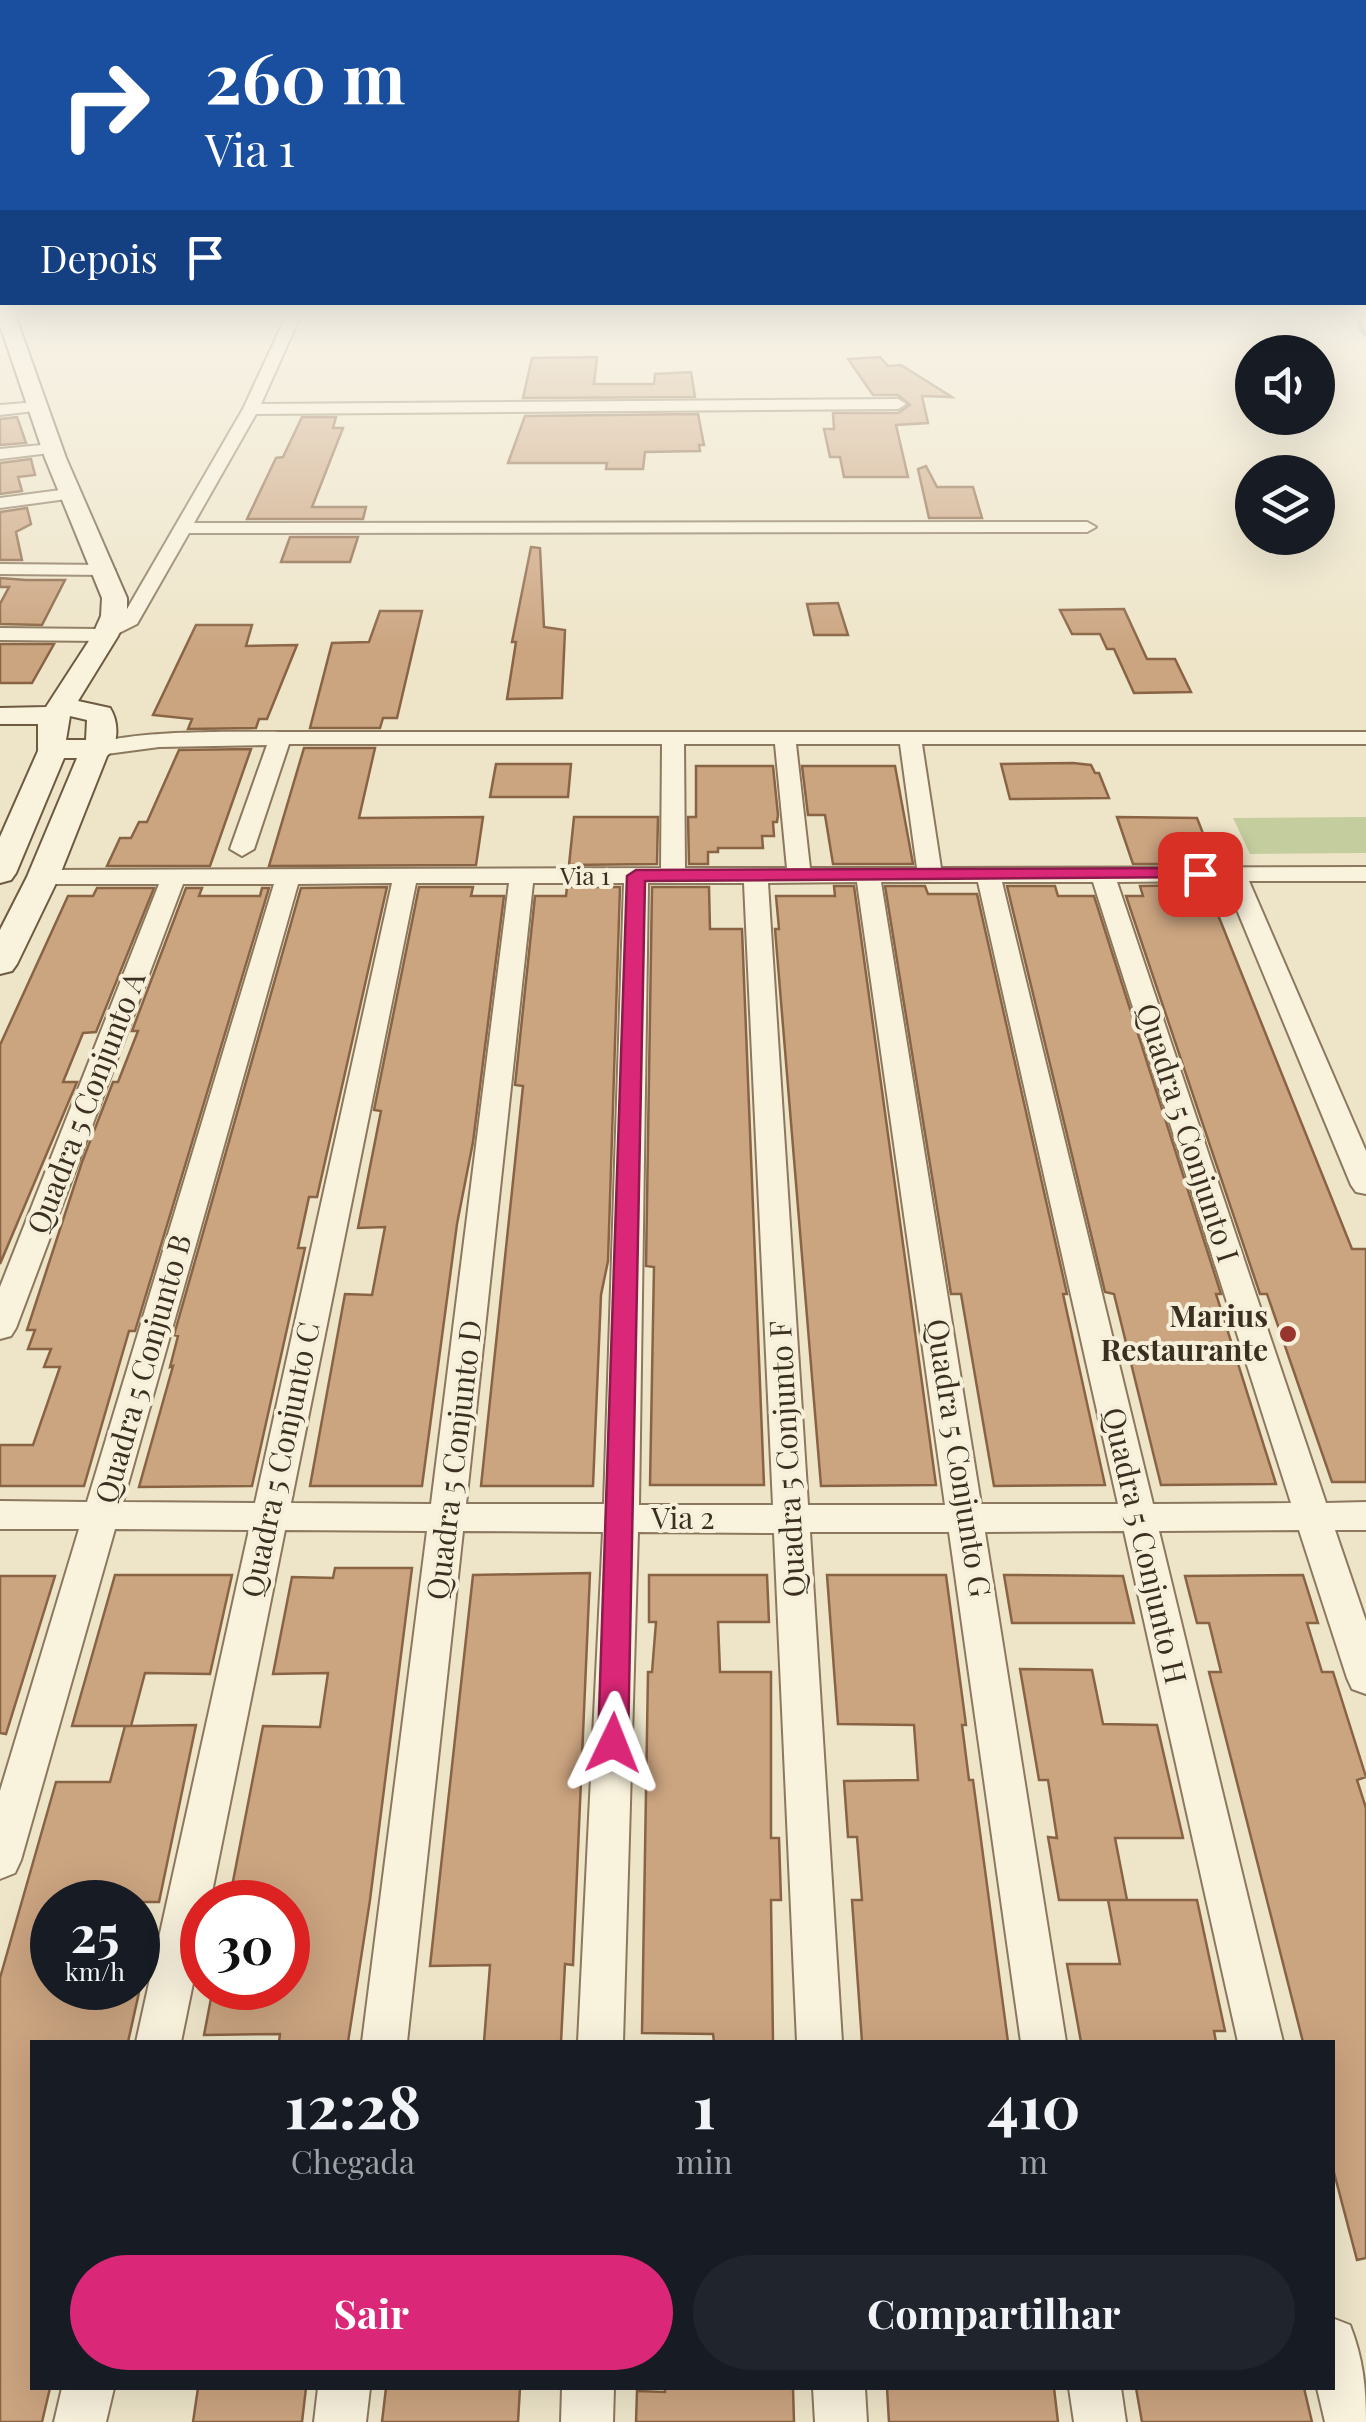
<!DOCTYPE html>
<html lang="pt">
<style>
body{margin:0;font-family:"Playfair Display",serif;background:#20242c;color:#f1f3f6;height:100vh;display:flex;flex-direction:column;font-size:38px;white-space:nowrap}
*{box-sizing:border-box;margin:0}
p{font-size:32px;color:#9ea1a6}
.icon{flex:none;width:55px;height:55px;fill:none;stroke:currentColor;stroke-width:2;stroke-linecap:round;stroke-linejoin:round}
.map{position:relative;flex:1;overflow:hidden}
.details{position:absolute;left:30px;top:2040px;width:1305px;height:350px;display:flex;flex-direction:column;background:#171b24;border-radius:0px;box-shadow:0 10px 40px #0002}
.details>*{flex:none}
.hud{position:absolute;left:0px;top:0px;width:1368px;height:305px;box-shadow:0 10px 40px #0002;background:#1a4fa0;color:#fff;overflow:hidden}
.buttons{position:absolute;left:1235px;top:335px;display:grid;gap:20px}
.buttons a{display:grid;place-items:center;width:100px;height:100px;border-radius:50%;background:#171b24;box-shadow:0 10px 40px #0002;font-size:50px}
.speed{position:absolute;left:30px;top:1880px;display:flex;gap:20px;font-size:50px;font-weight:700;text-align:center}
.speed>*{display:grid;place-content:center;width:130px;height:130px;border-radius:50%;background:#171b24;box-shadow:0 10px 40px #0002;line-height:1}
.speed small{font-size:25px;font-weight:400}
.speed .limit{border:15px solid #d22;background:#fff;color:#111}
.pin{position:absolute;display:grid;place-items:center;width:85px;height:85px;color:#fff;margin:-42px;border-radius:20px;box-shadow:0 5px 15px #0006}
.me{position:absolute;width:110px;margin:-55px;rotate:2deg;stroke-linejoin:round;filter:drop-shadow(0 0 8px #0008)}
.turn{display:flex;align-items:center;gap:35px;height:210px;padding:0 40px;font-size:45px}
.turn .icon{width:130px;height:130px;stroke-width:2.5}
.turn b{display:block;font-size:70px;line-height:85px}
.then{display:flex;align-items:center;height:95px;padding:0 40px;background:#0003;gap:20px;font-size:38px}
.eta{display:flex;justify-content:space-evenly;align-items:center;height:170px;text-align:center}
.eta b{font-size:60px;font-weight:700;line-height:70px}
.button{display:flex;gap:20px;margin-top:auto;padding:20px 40px}
.button a{flex:1;height:115px;border-radius:60px;background:#db2777;color:#fff;font-size:40px;font-weight:700;line-height:115px;text-align:center}
.button a+a{background:#20242c;color:#f1f3f6}
.map>svg:first-child{display:block}
.green{fill:#c4cd9d}
.lines{fill:none;stroke-linecap:round;stroke-linejoin:round}
.stream{stroke:#70918b;stroke-width:5}
.building{fill:#cba480;stroke:#896444;stroke-width:2.5}
.street-casing{stroke:#8b785e;stroke-width:4}
.secondary-casing{stroke:#6d5a41;stroke-width:4}
.street{fill:#f9f2dd;fill-rule:evenodd}
.secondary{fill:#f9f2dd;fill-rule:evenodd}
.route{fill:#db2777;stroke:#8e194d;stroke-width:2.5}
.poi-dot{fill:#98352f;stroke:#f6efd9;stroke-width:4}
.labels{text-anchor:middle;stroke-width:8;stroke-linejoin:round;paint-order:stroke}
.far-street-label{font-size:25px;fill:#3b2f21;stroke:#f6efd9}
.street-label{font-size:30px;fill:#3b2f21;stroke:#f6efd9}
.poi-label{font-size:30px;font-weight:bold;fill:#3b2f21;stroke:#f6efd9;text-anchor:end}
</style>
<div class="map">
<svg width="1366" height="2422" viewBox="0 0 1366 2422">
<rect width="100%" height="100%" fill="#eee5c9"/>
<path class="green" d="M 1366,817 L 1366,853 L 1250,854 L 1233,818 Z"/>
<g class="lines">
<path class="stream" d="M 1360,312 L 1361,329 L 1366,334"/>
</g>
<path class="building" d="M 597,357 L 594,384 L 654,384 L 655,374 L 691,372 L 695,397 L 523,398 L 532,358 Z
M 880,357 L 888,366 L 901,365 L 952,397 L 922,396 L 928,423 L 896,425 L 908,477 L 844,477 L 840,457 L 830,457 L 824,429 L 834,429 L 833,413 L 898,413 L 910,405 L 898,395 L 873,395 L 848,359 Z
M 698,414 L 704,445 L 699,445 L 700,451 L 645,452 L 643,469 L 606,469 L 607,463 L 508,463 L 525,416 Z
M 17,417 L 26,443 L 0,445 L 0,419 Z
M 302,417 L 336,417 L 333,428 L 343,428 L 312,507 L 366,507 L 363,519 L 247,519 L 276,458 L 283,457 Z
M 31,459 L 35,475 L 18,477 L 22,491 L 0,494 L 0,463 Z
M 926,466 L 937,487 L 973,487 L 982,518 L 929,518 L 918,469 Z
M 27,508 L 31,524 L 16,532 L 22,560 L 0,560 L 0,512 Z
M 290,537 L 358,537 L 350,562 L 281,562 Z
M 531,547 L 540,548 L 544,627 L 565,630 L 562,698 L 507,699 L 516,642 L 512,642 Z
M 0,578 L 26,580 L 65,580 L 42,625 L 0,624 L 0,604 L 9,587 L 0,587 Z
M 838,603 L 848,635 L 814,635 L 807,604 Z
M 1124,609 L 1147,659 L 1175,659 L 1191,692 L 1134,693 L 1114,649 L 1107,649 L 1100,634 L 1072,634 L 1060,610 Z
M 380,611 L 422,611 L 397,718 L 383,718 L 380,728 L 310,728 L 332,643 L 369,642 Z
M 196,625 L 252,625 L 246,646 L 297,645 L 267,719 L 259,719 L 256,728 L 188,729 L 192,719 L 153,715 Z
M 0,644 L 54,644 L 32,683 L 0,683 Z
M 304,748 L 375,748 L 359,818 L 483,817 L 476,865 L 269,866 Z
M 251,749 L 210,866 L 107,866 L 120,838 L 131,838 L 139,822 L 147,822 L 179,750 Z
M 1073,763 L 1091,765 L 1095,773 L 1099,773 L 1109,798 L 1010,799 L 1001,764 Z
M 496,764 L 571,764 L 568,797 L 490,797 Z
M 696,766 L 773,766 L 778,815 L 777,822 L 773,822 L 774,836 L 762,836 L 763,848 L 718,848 L 718,852 L 708,852 L 708,864 L 689,864 L 688,817 L 696,817 Z
M 802,766 L 895,766 L 913,864 L 833,864 L 825,815 L 808,815 Z
M 574,817 L 658,817 L 657,864 L 569,865 Z
M 1117,817 L 1197,818 L 1211,854 L 1194,854 L 1198,864 L 1133,864 Z
M 1206,885 L 1352,1249 L 1366,1249 L 1366,1482 L 1332,1482 L 1267,1294 L 1260,1294 L 1126,896 L 1143,896 L 1140,886 Z
M 834,886 L 854,886 L 936,1485 L 821,1486 L 775,929 L 779,929 L 776,896 L 835,896 Z
M 885,886 L 925,886 L 928,894 L 977,894 L 1067,1294 L 1063,1294 L 1105,1485 L 994,1486 L 961,1294 L 951,1294 Z
M 1007,886 L 1055,886 L 1058,896 L 1094,896 L 1221,1294 L 1216,1294 L 1276,1484 L 1161,1485 L 1114,1294 L 1105,1292 Z
M 387,887 L 317,1197 L 309,1197 L 298,1248 L 305,1248 L 252,1486 L 139,1487 L 173,1366 L 170,1367 L 178,1336 L 174,1335 L 301,888 Z
M 419,887 L 473,887 L 471,896 L 504,896 L 473,1142 L 457,1224 L 422,1486 L 310,1486 L 345,1294 L 372,1295 L 385,1227 L 358,1228 L 381,1111 L 374,1110 Z
M 567,887 L 620,887 L 608,1261 L 601,1295 L 593,1486 L 481,1486 L 523,1086 L 515,1085 L 535,896 L 566,896 Z
M 652,887 L 709,887 L 710,929 L 742,929 L 764,1485 L 650,1485 L 654,1267 L 646,1266 Z
M 97,888 L 154,888 L 96,1032 L 83,1033 L 63,1082 L 77,1082 L 0,1264 L 0,1045 L 68,896 L 93,896 Z
M 186,888 L 202,888 L 199,896 L 260,896 L 262,888 L 269,888 L 135,1331 L 129,1331 L 84,1486 L 0,1486 L 0,1445 L 33,1445 L 60,1367 L 44,1367 L 51,1349 L 28,1349 L 35,1330 L 27,1330 L 82,1162 L 113,1082 L 118,1082 L 138,1031 L 132,1031 Z
M 335,1568 L 412,1568 L 370,1900 L 348,2042 L 279,2042 L 280,2034 L 204,2035 L 213,1988 L 288,1988 L 288,1902 L 229,1902 L 263,1726 L 320,1727 L 328,1673 L 273,1674 L 292,1577 L 333,1578 Z
M 590,1573 L 573,1965 L 565,1964 L 561,2042 L 484,2042 L 490,1965 L 430,1966 L 473,1575 Z
M 115,1575 L 232,1575 L 210,1674 L 145,1673 L 131,1726 L 196,1725 L 159,1902 L 52,1902 L 52,1988 L 140,1988 L 128,2042 L 32,2042 L 32,2388 L 50,2388 L 42,2422 L 0,2422 L 0,1978 L 56,1782 L 110,1782 L 125,1726 L 130,1726 L 72,1726 Z
M 649,1575 L 767,1575 L 769,1622 L 718,1622 L 720,1672 L 771,1672 L 771,1838 L 779,1838 L 781,1900 L 771,1900 L 773,2042 L 714,2042 L 713,2034 L 642,2033 L 648,1672 L 652,1672 L 656,1622 L 649,1622 Z
M 827,1575 L 946,1575 L 966,1725 L 962,1725 L 969,1780 L 973,1780 L 1008,2042 L 862,2042 L 852,1900 L 862,1900 L 857,1837 L 848,1837 L 844,1781 L 918,1780 L 914,1725 L 838,1724 Z
M 1004,1575 L 1123,1576 L 1134,1623 L 1012,1623 Z
M 1303,1575 L 1318,1623 L 1307,1623 L 1322,1672 L 1333,1672 L 1366,1777 L 1357,1780 L 1366,1808 L 1366,2258 L 1357,2260 L 1332,2165 L 1332,2042 L 1303,2042 L 1209,1672 L 1221,1672 L 1209,1623 L 1197,1623 L 1185,1576 Z
M 0,1576 L 55,1576 L 6,1734 L 0,1733 Z
M 1020,1669 L 1092,1670 L 1103,1724 L 1157,1725 L 1183,1838 L 1115,1838 L 1127,1900 L 1059,1900 L 1048,1837 L 1057,1838 L 1048,1780 L 1039,1780 Z
M 1108,1900 L 1197,1900 L 1225,2031 L 1214,2031 L 1216,2042 L 1081,2042 L 1067,1964 L 1120,1964 Z
M 198,2388 L 306,2388 L 302,2422 L 193,2422 Z
M 386,2388 L 520,2388 L 518,2422 L 382,2422 Z
M 665,2388 L 793,2388 L 794,2422 L 636,2422 L 637,2391 L 665,2392 Z
M 887,2388 L 1054,2388 L 1058,2422 L 889,2422 Z
M 1136,2388 L 1304,2388 L 1312,2422 L 1142,2422 Z"/>
<g class="lines">
<defs>
<path id="street" d="M 288,312 L 302,312 L 261,404 L 898,399 L 906,404 L 898,409 L 256,414 L 194,523 L 1087,522 L 1096,527 L 1087,532 L 189,533 L 137,624 L 103,641 L 0,640 L 0,628 L 99,629 L 123,616 L 243,409 Z
M 38,402 L 46,407 L 43,410 L 0,415 L 0,405 Z
M 52,444 L 60,449 L 58,452 L 0,459 L 0,449 Z
M 68,489 L 76,494 L 74,498 L 0,508 L 0,498 Z
M 0,564 L 106,565 L 115,570 L 106,575 L 0,574 Z
M 280,732 L 1366,732 L 1366,744 L 922,744 L 941,868 L 1366,867 L 1366,881 L 1249,881 L 1366,1151 L 1366,1194 L 1356,1192 L 1351,1185 L 1225,881 L 1117,882 L 1326,1503 L 1366,1502 L 1366,1530 L 1335,1530 L 1366,1621 L 1366,1694 L 1352,1689 L 1347,1678 L 1299,1530 L 1159,1531 L 1283,2042 L 1238,2042 L 1124,1531 L 985,1532 L 1066,2042 L 1021,2042 L 949,1532 L 810,1532 L 842,2042 L 797,2042 L 774,1533 L 638,1532 L 623,2042 L 578,2042 L 603,1532 L 463,1531 L 407,2042 L 362,2042 L 427,1531 L 285,1530 L 210,1902 L 202,1902 L 202,1939 L 181,2042 L 136,2042 L 249,1530 L 115,1529 L 21,1860 L 15,1873 L 0,1879 L 0,1791 L 79,1529 L 0,1529 L 0,1501 L 87,1502 L 274,884 L 183,884 L 16,1328 L 11,1336 L 0,1339 L 0,1287 L 159,884 L 43,884 L 31,877 L 43,870 L 661,868 L 662,744 L 289,744 L 254,849 L 242,856 L 230,849 L 267,745 L 159,747 L 99,755 L 88,749 C 110,729 245,732 280,732 ZM 684,744 L 775,744 L 787,868 L 685,868 ZM 796,744 L 900,744 L 917,868 L 810,868 ZM 857,882 L 945,1505 L 808,1505 L 768,883 ZM 881,882 L 978,882 L 1118,1504 L 981,1504 ZM 1002,882 L 1093,882 L 1291,1503 L 1153,1504 ZM 392,883 L 255,1503 L 123,1502 L 298,884 ZM 416,883 L 509,883 L 431,1504 L 291,1503 ZM 533,883 L 624,883 L 604,1504 L 466,1504 ZM 648,883 L 744,883 L 773,1505 L 639,1505 Z
M 1332,2318 L 1350,2325 C 1363,2358 1366,2387 1366,2422 L 1325,2422 L 1317,2388 L 1332,2388 Z
M 62,2388 L 114,2388 L 106,2422 L 54,2422 Z
M 318,2388 L 370,2388 L 366,2422 L 314,2422 Z
M 562,2388 L 614,2388 L 613,2422 L 561,2422 Z
M 813,2388 L 865,2388 L 867,2422 L 815,2422 Z
M 1069,2388 L 1121,2388 L 1126,2422 L 1074,2422 Z"/>
<path id="secondary" d="M 0,312 L 14,312 L 66,458 L 127,598 L 127,616 L 118,636 L 78,701 L 110,708 C 119,722 119,745 107,756 L 59,877 L 17,964 L 12,971 L 0,974 L 0,930 L 27,877 L 77,758 L 64,758 L 16,873 L 11,880 L 0,883 L 0,837 L 38,751 L 38,724 L 0,724 L 0,708 L 46,707 L 92,636 L 101,616 L 102,598 L 45,458 L 0,325 ZM 70,716 L 87,720 L 86,740 L 66,740 Z"/>
</defs>
<use href="#street" class="street-casing"/>
<use href="#secondary" class="secondary-casing"/>
<use href="#street" class="street"/>
<use href="#secondary" class="secondary"/>
</g>
<linearGradient id="sky" x2="0" y2="1"><stop stop-color="#8fbad7"/><stop offset="0.48" stop-color="#f7f3e7"/><stop offset="1" stop-color="#f7f3e7" stop-opacity="0"/></linearGradient>
<rect width="1366" height="652" fill="url(#sky)"/>
<path class="route" d="M 1200,868 L 1209,874 L 1207,877 L 645,881 L 628,1743 L 623,1752 L 613,1756 L 602,1752 L 598,1743 L 627,876 L 636,870 Z"/>
<circle class="poi-dot" cx="1288" cy="1334" r="10"/>
<g class="labels">
<g class="far-street-label">
<text x="585" y="885">Via 1</text>
</g>
<g class="street-label">
<text transform="translate(87 1103) rotate(-69)" y="10">Quadra 5 Conjunto A</text>
<text transform="translate(1187 1133) rotate(72)" y="10">Quadra 5 Conjunto I</text>
<text transform="translate(144 1369) rotate(-74)" y="10">Quadra 5 Conjunto B</text>
<text transform="translate(958 1458) rotate(81)" y="10">Quadra 5 Conjunto G</text>
<text transform="translate(788 1459) rotate(-93)" y="10">Quadra 5 Conjunto F</text>
<text transform="translate(281 1460) rotate(-78)" y="10">Quadra 5 Conjunto C</text>
<text transform="translate(455 1460) rotate(-83)" y="10">Quadra 5 Conjunto D</text>
<text x="683" y="1529">Via 2</text>
<text transform="translate(1144 1546) rotate(77)" y="10">Quadra 5 Conjunto H</text>
</g>
<g class="poi-label">
<text x="1268" y="1327">Marius<tspan x="1268" dy="34">Restaurante</tspan></text>
</g>
</g>
</svg>
<div class="buttons">
<a><svg class="icon" aria-label="sound" viewBox="0 0 24 24"><path d="M4 9h4l5-4v14l-5-4H4zM17 9q2 3 0 6"/></svg></a>
<a><svg class="icon" aria-label="layers" viewBox="0 0 24 24"><path d="M12 4l9 5-9 5-9-5zM3 14l9 5 9-5"/></svg></a>
</div>
<div class="speed"><div>25<small>km/h</small></div><div class="limit">30</div></div>
<div class="pin" style="left:1200px;top:874px;background:#d93025"><svg class="icon" aria-label="arrive" viewBox="0 0 24 24"><path d="M6 21V4h12l-3 4 3 4H6"/></svg></div>
<svg class="me" style="left:613px;top:1743px" viewBox="-20 -20 40 40"><path d="M0-17L14 15 0 8-14 15z" fill="#db2777" stroke="#fff" stroke-width="4"/></svg>
<div class="hud">
<div class="turn"><svg class="icon" aria-label="right" viewBox="0 0 24 24"><path d="M7 20v-9h11M14 6l5 5-5 5"/></svg><div><b>260 m</b>Via 1</div></div>
<div class="then">Depois<svg class="icon" aria-label="arrive" viewBox="0 0 24 24"><path d="M6 21V4h12l-3 4 3 4H6"/></svg></div>
</div>
<section class="details">
<div class="eta">
<div><b>12:28</b><p>Chegada</p></div>
<div><b>1</b><p>min</p></div>
<div><b>410</b><p>m</p></div>
</div>
<div class="button"><a>Sair</a><a>Compartilhar</a></div>
</section>
</div>
